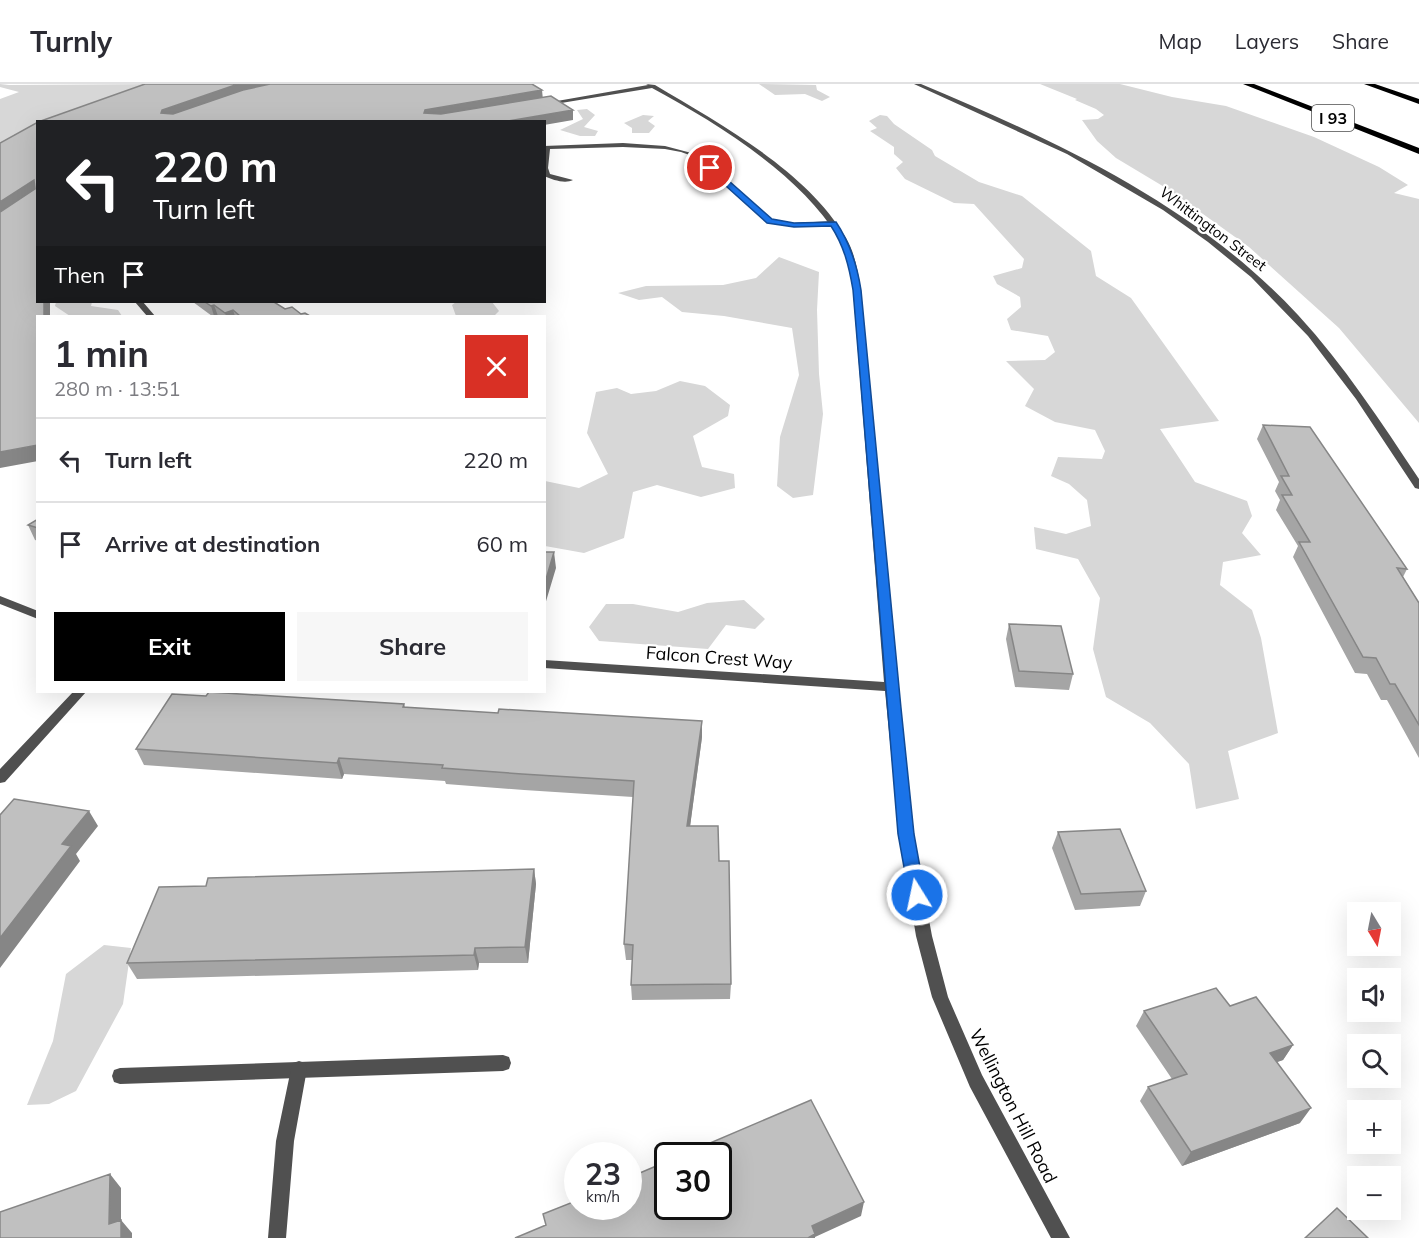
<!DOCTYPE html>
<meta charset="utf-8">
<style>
body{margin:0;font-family:Mulish,sans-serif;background:#f7f7f7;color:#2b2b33;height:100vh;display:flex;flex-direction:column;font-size:22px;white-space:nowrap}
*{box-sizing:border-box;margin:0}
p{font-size:20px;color:#7c7c81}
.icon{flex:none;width:33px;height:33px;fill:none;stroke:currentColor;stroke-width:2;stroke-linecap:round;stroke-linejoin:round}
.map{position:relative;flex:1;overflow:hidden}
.side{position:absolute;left:36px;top:231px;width:510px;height:378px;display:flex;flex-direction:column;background:#fff;border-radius:0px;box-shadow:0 6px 24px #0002}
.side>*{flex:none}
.top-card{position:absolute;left:36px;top:36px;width:510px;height:183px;border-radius:0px;box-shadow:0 6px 24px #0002;background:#202124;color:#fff;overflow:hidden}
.needle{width:39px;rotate:170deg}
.fabs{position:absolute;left:1347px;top:818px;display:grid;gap:12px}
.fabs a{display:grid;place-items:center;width:54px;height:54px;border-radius:0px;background:#fff;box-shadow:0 6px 24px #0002;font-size:30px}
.speed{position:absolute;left:564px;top:1058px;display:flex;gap:12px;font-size:30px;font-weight:700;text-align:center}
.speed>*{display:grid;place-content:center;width:78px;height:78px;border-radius:50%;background:#fff;box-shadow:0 6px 24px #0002;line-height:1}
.speed small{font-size:15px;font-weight:400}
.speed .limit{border:3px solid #111;border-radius:9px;background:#fff;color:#111}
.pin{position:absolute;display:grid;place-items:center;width:51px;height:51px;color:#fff;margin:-26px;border:3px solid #fff;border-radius:50%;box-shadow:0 2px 6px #0007}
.me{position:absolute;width:66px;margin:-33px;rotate:350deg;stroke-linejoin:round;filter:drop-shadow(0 0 4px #0008)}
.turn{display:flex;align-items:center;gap:21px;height:126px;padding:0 18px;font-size:27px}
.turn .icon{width:78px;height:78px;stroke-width:2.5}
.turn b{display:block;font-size:42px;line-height:51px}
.then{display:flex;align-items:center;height:57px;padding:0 18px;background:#0003;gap:12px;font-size:22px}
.round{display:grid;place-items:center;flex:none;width:63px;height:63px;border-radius:0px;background:#f7f7f7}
.overview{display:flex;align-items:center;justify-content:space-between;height:102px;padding:0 18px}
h1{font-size:36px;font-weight:700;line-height:45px}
.button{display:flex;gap:12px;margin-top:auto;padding:12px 18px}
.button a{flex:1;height:69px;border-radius:0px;background:#000;color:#fff;font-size:24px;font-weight:700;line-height:69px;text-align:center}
.button a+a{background:#f7f7f7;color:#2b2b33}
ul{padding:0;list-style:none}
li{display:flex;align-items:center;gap:18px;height:84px;padding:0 18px;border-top:2px solid #e1e1e2}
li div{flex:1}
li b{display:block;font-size:22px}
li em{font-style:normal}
header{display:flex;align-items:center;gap:36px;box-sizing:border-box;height:84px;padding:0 30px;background:#fff;border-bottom:2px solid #e1e1e2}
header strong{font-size:28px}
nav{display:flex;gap:33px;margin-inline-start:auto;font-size:21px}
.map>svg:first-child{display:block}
.green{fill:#d7d7d7}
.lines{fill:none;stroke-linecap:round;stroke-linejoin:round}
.service{fill:#505050;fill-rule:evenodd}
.minor{fill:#505050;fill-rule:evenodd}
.motorway{fill:#000;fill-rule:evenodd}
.wall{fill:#a5a5a5}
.shaded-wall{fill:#868686}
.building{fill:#c0c0c0;stroke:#868686;stroke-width:1.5}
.route{fill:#1a73e8;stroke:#114b97;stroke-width:1.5}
.labels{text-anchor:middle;stroke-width:4.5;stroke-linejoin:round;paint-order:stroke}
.far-street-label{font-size:15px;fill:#000;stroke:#fff}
.shield{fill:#fff;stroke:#4c4c4c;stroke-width:1.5}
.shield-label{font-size:16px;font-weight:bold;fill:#000}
.street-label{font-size:18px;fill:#000;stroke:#fff}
</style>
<header>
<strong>Turnly</strong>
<nav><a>Map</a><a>Layers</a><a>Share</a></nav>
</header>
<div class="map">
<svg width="1419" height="1154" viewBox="0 0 1419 1154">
<rect width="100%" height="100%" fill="#fff"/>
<path class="green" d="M 0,0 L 9,1 L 161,0 L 52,37 L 38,38 L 37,45 L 0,67 L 0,15 L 19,8 L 0,3 Z
M 759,0 L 816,1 L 817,6 L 830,13 L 822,17 L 805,10 L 775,11 Z
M 1040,0 L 1120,0 L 1172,13 L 1226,22 L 1314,53 L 1379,83 L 1408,101 L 1394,109 L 1419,115 L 1419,339 L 1339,244 L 1249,163 L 1171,107 L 1116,74 L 1097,57 L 1082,36 L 1098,35 L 1104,31 L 1096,25 L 1075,16 L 1077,15 Z
M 587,25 L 595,31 L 584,43 L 598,47 L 595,52 L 580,52 L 560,46 L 583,35 L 577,26 Z
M 643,31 L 654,32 L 648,37 L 655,42 L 649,49 L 632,49 L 632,44 L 624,39 Z
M 880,31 L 887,32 L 894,40 L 932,66 L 935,72 L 979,98 L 1022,112 L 1091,167 L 1096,192 L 1131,214 L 1219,337 L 1160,345 L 1195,398 L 1247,417 L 1252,432 L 1242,449 L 1261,471 L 1223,478 L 1220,501 L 1252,526 L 1261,554 L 1278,649 L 1228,667 L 1239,715 L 1196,725 L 1189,680 L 1150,639 L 1106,613 L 1093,565 L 1100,514 L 1078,475 L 1036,465 L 1034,443 L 1066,450 L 1091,442 L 1087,416 L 1069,400 L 1051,392 L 1058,373 L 1102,375 L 1105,367 L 1095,346 L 1055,338 L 1025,322 L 1034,305 L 1006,277 L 1045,276 L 1055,268 L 1048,252 L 1011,246 L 1007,235 L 1021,223 L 1020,213 L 997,200 L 993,192 L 1022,184 L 1024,175 L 974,120 L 954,119 L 905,95 L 896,84 L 903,78 L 894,70 L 894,63 L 870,47 L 877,44 L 869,37 Z
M 779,173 L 819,188 L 817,226 L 819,290 L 823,330 L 813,411 L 793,414 L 777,402 L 780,353 L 799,291 L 792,244 L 724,232 L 682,228 L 662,213 L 639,216 L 618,209 L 646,202 L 723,201 L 756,194 Z
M 56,218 L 92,218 L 91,222 L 118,226 L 122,232 L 70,232 L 55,222 Z
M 456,218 L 492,218 L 499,227 L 494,232 L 456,232 L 452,221 Z
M 680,297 L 705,302 L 730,321 L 728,332 L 693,352 L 702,383 L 734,390 L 735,404 L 701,413 L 657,401 L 633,408 L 624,454 L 584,469 L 545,462 L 545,397 L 579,404 L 608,390 L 587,349 L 596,308 L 617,304 L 631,310 L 656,307 Z
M 744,516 L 765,535 L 755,545 L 726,541 L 708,565 L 599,557 L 589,543 L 606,520 L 633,520 L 678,528 L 707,519 Z
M 104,861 L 131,864 L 123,920 L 76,1007 L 49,1020 L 27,1021 L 53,957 L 66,890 Z"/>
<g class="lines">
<path class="service" d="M 623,59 L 665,62 L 699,71 L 772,135 L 794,139 L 833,137 L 836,139 L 833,141 L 794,143 L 768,138 L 695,73 L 681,68 L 665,65 L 623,63 L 550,65 L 548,84 L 550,90 L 573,96 C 565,100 553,96 544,92 L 544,62 Z
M 503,971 L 509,973 L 511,979 L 509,985 L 503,987 L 120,1000 L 114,998 L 112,992 L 114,986 L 120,984 Z"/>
<path class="minor" d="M 646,0 L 655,1 C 720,40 806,86 846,154 C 855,169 858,188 861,206 L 897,603 L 913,749 L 932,852 L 948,913 L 982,991 L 1070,1154 L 1051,1154 L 970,1003 L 932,913 L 916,852 L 899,749 L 885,607 L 544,584 L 544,576 L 884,598 L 853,206 C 850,188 848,168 838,153 C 800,90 715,38 652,4 L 543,22 L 540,20 L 648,1 Z
M 914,0 L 921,0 C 1057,57 1196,121 1298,231 C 1344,281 1381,338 1419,395 L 1419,405 L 1415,404 L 1356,315 L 1308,252 L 1251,193 L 1208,158 L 1163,126 L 1067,70 Z
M 135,218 L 143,218 L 155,232 L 147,232 Z
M 0,512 L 38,527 L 38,535 L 0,520 Z
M 73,608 L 86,608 L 5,698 L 0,699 L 0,685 Z
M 299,977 L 305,979 L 307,985 L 294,1057 L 286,1154 L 268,1154 L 276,1057 L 291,985 L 293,979 Z"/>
<path class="motorway" d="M 1243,0 L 1254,0 L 1419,64 L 1419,70 Z
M 1364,0 L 1375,0 L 1419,15 L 1419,20 Z"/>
</g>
<path class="wall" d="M 193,218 L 274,218 L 285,225 L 310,232 L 212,232 Z
M 1263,341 L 1407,485 L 1403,493 L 1419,519 L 1419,674 L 1387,616 L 1381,616 L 1367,590 L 1355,589 L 1293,473 L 1298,462 L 1276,426 L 1280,416 L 1275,407 L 1279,398 L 1257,355 Z
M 38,435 L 38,457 L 35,456 L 28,441 Z
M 1009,540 L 1073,590 L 1069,606 L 1015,603 L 1006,555 Z
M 206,612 L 404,620 L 405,623 L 702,653 L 690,742 L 719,777 L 731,900 L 730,915 L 632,916 L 631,901 L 632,876 L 626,876 L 624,860 L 633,713 L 524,706 L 446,700 L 445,697 L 344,690 L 342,695 L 144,681 L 136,665 Z
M 1058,748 L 1146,807 L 1140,822 L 1075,826 L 1052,764 Z
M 534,785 L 536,800 L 528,879 L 479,879 L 478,886 L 137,895 L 127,879 L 206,802 Z
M 1230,922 L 1293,961 L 1283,976 L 1277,978 L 1300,1039 L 1182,1082 L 1140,1017 L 1148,1003 L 1172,995 L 1136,942 L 1144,927 Z"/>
<path class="shaded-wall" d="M 238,0 L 283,0 L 165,36 L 161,29 L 162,26 Z
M 542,6 L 543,16 L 427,36 L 424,29 L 425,26 Z
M 573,26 L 573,36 L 544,41 L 544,38 L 502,38 Z
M 34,96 L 38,106 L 0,132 L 0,118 Z
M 44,218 L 50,218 L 50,232 L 44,232 Z
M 214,221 L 218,232 L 214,232 L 211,222 Z
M 233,226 L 235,232 L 226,232 L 225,229 Z
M 38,361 L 38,377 L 0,384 L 0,368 Z
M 554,468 L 556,484 L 544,524 L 544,502 Z
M 702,637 L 702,653 L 688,758 L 687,742 Z
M 339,674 L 344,690 L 342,695 L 337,679 Z
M 89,727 L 98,742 L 76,770 L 80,777 L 0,884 L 0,854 L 62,760 Z
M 534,785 L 536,800 L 528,879 L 525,863 Z
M 475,864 L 479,879 L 478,886 L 474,871 Z
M 1293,961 L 1283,976 L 1260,984 L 1270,969 Z
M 1311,1024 L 1300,1039 L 1182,1082 L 1191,1068 Z
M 110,1090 L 121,1104 L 121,1136 L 132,1149 L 132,1154 L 121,1154 L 109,1140 Z
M 864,1118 L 861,1132 L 815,1153 L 815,1154 L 808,1154 L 812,1142 Z"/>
<path class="building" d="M 145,0 L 238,0 L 162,26 L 161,29 L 173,30 L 243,6 L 270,0 L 532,0 L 542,6 L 425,26 L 424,29 L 441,30 L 551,12 L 573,26 L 502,38 L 38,38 Z
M 38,38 L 38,218 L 44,218 L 44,232 L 38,232 L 38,361 L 0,368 L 0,128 L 35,105 L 34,96 L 0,118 L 0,59 Z
M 205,218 L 274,218 L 285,225 L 292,223 L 301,230 L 305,229 L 310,232 L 240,232 L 233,226 L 225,229 L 214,221 L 211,222 Z
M 1263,341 L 1310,343 L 1407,485 L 1397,484 L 1419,519 L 1419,641 L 1395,600 L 1390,600 L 1376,574 L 1363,573 L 1299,458 L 1310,458 L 1282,411 L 1292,411 L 1281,392 L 1289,392 Z
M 38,435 L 38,444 L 28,441 Z
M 544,468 L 554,468 L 544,502 Z
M 1009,540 L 1061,542 L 1073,590 L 1019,587 Z
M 209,608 L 404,620 L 403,623 L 498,629 L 499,625 L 702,637 L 687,742 L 718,742 L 719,777 L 729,777 L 731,900 L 631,901 L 633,861 L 624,860 L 634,697 L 522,690 L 442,684 L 443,681 L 339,674 L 337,679 L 136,665 L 172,610 L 206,612 Z
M 14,715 L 89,727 L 62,760 L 71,762 L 0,854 L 0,731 Z
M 1120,745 L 1146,807 L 1081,810 L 1058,748 Z
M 534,785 L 525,863 L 475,864 L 474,871 L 127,879 L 159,803 L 206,802 L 208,794 Z
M 1216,904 L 1230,922 L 1256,913 L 1293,961 L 1270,969 L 1311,1024 L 1191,1068 L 1148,1003 L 1187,990 L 1144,927 Z
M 811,1016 L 864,1118 L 812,1142 L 815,1150 L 808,1154 L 515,1154 L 546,1141 L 543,1130 L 578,1116 L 578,1122 L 628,1122 L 628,1094 L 668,1077 L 668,1122 L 718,1122 L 718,1071 L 682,1071 Z
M 110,1090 L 109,1140 L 121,1136 L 121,1154 L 0,1154 L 0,1128 Z
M 1337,1124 L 1368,1154 L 1305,1154 Z"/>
<path class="route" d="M 707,82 L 712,82 L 772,135 L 794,139 L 836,138 C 850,159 857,180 861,206 L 901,624 L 914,750 L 925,811 L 923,816 L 917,818 L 911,816 L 909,811 L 898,750 L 853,206 C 849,182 844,162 831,142 L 794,143 L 767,139 L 707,85 Z"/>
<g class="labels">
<g class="far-street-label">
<text transform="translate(1213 145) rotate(37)" y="5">Whittington Street</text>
</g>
<rect class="shield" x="1312" y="21" width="42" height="26" rx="4.5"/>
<g class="shield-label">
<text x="1333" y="40">I 93</text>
</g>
<g class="street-label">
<text transform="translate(719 574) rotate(4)" y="6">Falcon Crest Way</text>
<text transform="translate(1013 1022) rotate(63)" y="6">Wellington Hill Road</text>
</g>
</g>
</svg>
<div class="fabs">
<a><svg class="needle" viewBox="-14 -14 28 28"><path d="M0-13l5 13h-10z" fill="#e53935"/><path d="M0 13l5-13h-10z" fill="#7c7c81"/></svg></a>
<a><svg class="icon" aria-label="sound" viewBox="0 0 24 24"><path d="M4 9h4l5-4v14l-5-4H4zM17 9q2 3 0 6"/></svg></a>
<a><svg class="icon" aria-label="search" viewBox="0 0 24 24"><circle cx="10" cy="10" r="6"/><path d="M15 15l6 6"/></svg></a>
<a>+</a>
<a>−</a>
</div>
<div class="speed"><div>23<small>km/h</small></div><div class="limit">30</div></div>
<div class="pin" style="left:710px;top:84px;background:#d93025"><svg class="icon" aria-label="arrive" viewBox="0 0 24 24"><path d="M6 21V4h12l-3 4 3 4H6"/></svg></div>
<svg class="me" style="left:917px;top:811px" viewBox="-20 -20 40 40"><circle r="17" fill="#1a73e8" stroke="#fff" stroke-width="3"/><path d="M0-11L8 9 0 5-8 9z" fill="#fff"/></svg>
<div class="top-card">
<div class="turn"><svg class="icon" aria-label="left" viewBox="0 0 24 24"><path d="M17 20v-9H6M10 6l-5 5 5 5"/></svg><div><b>220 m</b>Turn left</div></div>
<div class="then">Then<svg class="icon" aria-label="arrive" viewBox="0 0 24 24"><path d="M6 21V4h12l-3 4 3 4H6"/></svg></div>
</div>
<section class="side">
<div class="overview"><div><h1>1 min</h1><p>280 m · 13:51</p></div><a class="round" style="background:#d93025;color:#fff"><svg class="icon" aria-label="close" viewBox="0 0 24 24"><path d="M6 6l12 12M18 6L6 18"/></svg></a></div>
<ul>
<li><svg class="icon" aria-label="left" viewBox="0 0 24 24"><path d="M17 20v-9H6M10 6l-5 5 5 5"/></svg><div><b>Turn left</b></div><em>220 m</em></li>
<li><svg class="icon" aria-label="arrive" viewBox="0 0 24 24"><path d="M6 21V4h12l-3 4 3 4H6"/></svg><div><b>Arrive at destination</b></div><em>60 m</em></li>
</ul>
<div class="button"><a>Exit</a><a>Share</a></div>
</section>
</div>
